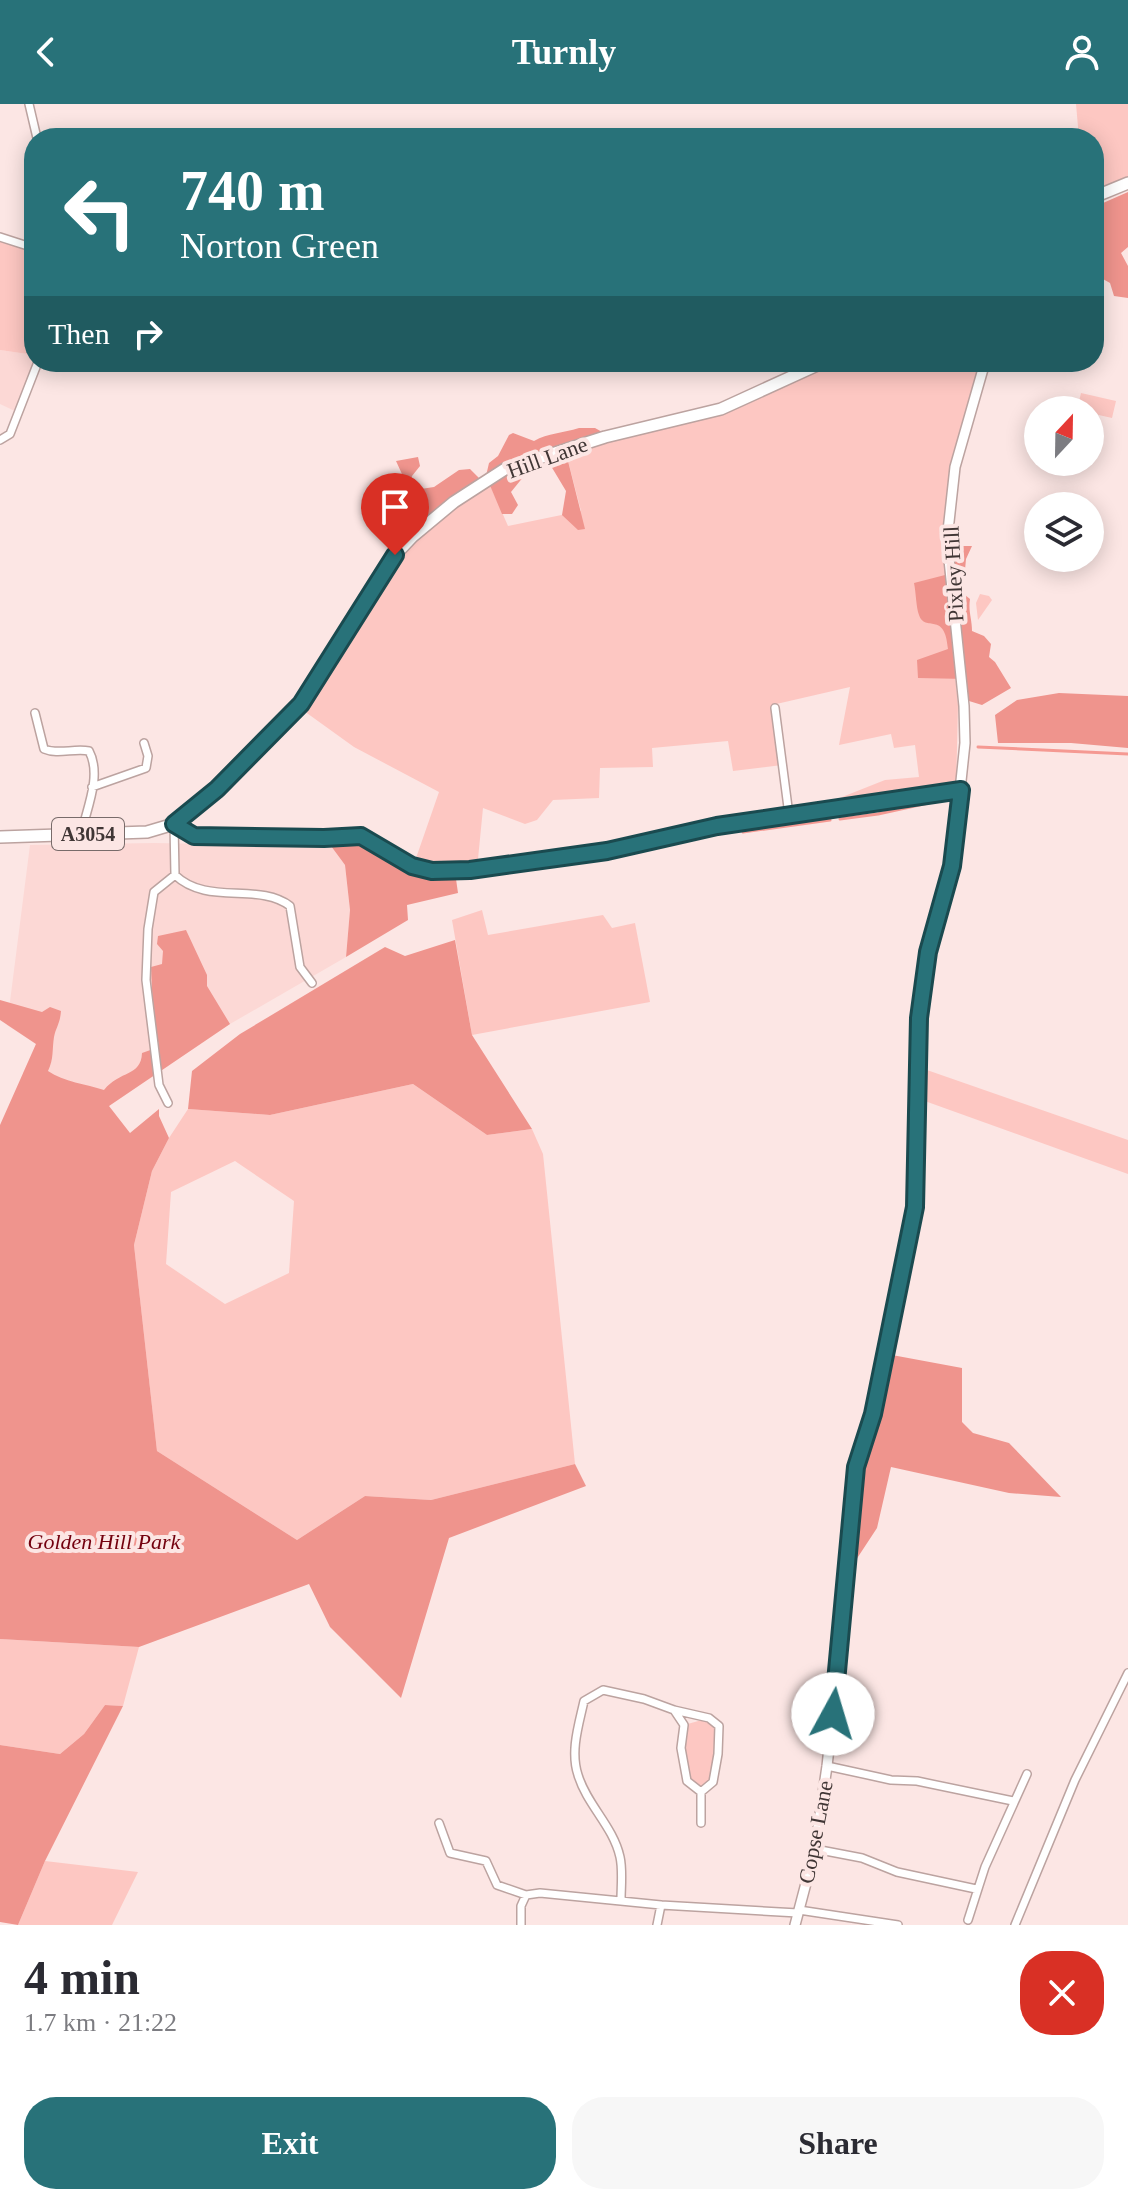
<!DOCTYPE html>
<meta charset="utf-8">
<style>
body{margin:0;font-family:Georgia,serif;background:#f7f7f7;color:#2b2b33;height:100vh;display:flex;flex-direction:column;font-size:30px;white-space:nowrap}
*{box-sizing:border-box;margin:0}
p{font-size:26px;color:#7c7c81}
.icon{flex:none;width:44px;height:44px;fill:none;stroke:currentColor;stroke-width:2;stroke-linecap:round;stroke-linejoin:round}
.map{position:relative;height:1821px;overflow:hidden}
.sheet{display:flex;flex-direction:column;background:#fff;flex:1}
.sheet>*{flex:none}
.guide{position:absolute;left:24px;top:24px;width:1080px;height:244px;border-radius:32px;box-shadow:0 4px 20px #0003;background:#287279;color:#fff;overflow:hidden}
.needle{width:52px;rotate:22deg}
.tools{position:absolute;left:1024px;top:292px;display:grid;gap:16px}
.tools a{display:grid;place-items:center;width:80px;height:80px;border-radius:50%;background:#fff;box-shadow:0 4px 20px #0003;font-size:40px}
.pin{position:absolute;display:grid;place-items:center;width:68px;height:68px;color:#fff;margin:-82px -34px;border-radius:50% 50% 50% 0;rotate:-45deg;box-shadow:0 0 8px #0007}
.pin .icon{rotate:45deg}
.me{position:absolute;width:88px;margin:-44px;rotate:6deg;stroke-linejoin:round;filter:drop-shadow(0 0 6px #0008)}
.turn{display:flex;align-items:center;gap:28px;height:168px;padding:0 24px;font-size:36px}
.turn .icon{width:104px;height:104px;stroke-width:2.5}
.turn b{display:block;font-size:56px;line-height:68px}
.then{display:flex;align-items:center;height:76px;padding:0 24px;background:#0003;gap:16px;font-size:30px}
.round{display:grid;place-items:center;flex:none;width:84px;height:84px;border-radius:32px;background:#f7f7f7}
.head{display:flex;align-items:center;justify-content:space-between;height:136px;padding:0 24px}
h1{font-size:48px;font-weight:600;line-height:60px}
.primary-button{display:flex;gap:16px;margin-top:auto;padding:16px 24px}
.primary-button a{flex:1;height:92px;border-radius:32px;background:#287279;color:#fff;font-size:32px;font-weight:600;line-height:92px;text-align:center}
.primary-button a+a{background:#f7f7f7;color:#2b2b33}
header{display:flex;justify-content:space-between;align-items:center;height:104px;padding:0 24px;background:#287279;color:#fff;font-size:36px;font-weight:600}
.map>svg:first-child{display:block}
.built{fill:#fcd8d5}
.green{fill:#fdc7c2;fill-rule:evenodd}
.forest{fill:#ef948d}
.lines{fill:none;stroke-linecap:round;stroke-linejoin:round}
.stream{stroke:#f59992;stroke-width:3}
.street-casing{stroke:#bca3a0;stroke-width:10}
.secondary-casing{stroke:#bca3a0;stroke-width:12}
.primary-casing{stroke:#bca3a0;stroke-width:14}
.street{stroke:#fff;stroke-width:7}
.secondary{stroke:#fff;stroke-width:9}
.primary{stroke:#fff;stroke-width:11}
.route-casing{stroke:#1a4a4f;stroke-width:20}
.route{stroke:#287279;stroke-width:14}
.labels{text-anchor:middle;stroke-width:8;stroke-linejoin:round;paint-order:stroke}
.shield{fill:#fce6e4;stroke:#786b6a;stroke-width:2}
.shield-label{font-size:20px;font-weight:bold;fill:#403635}
.street-label{font-size:22px;fill:#403635;stroke:#fce6e4}
.park-label{font-size:22px;font-style:italic;fill:#73000e;stroke:#fce6e4}
</style>
<header><svg class="icon" aria-label="back" viewBox="0 0 24 24"><path d="M15 5l-7 7 7 7"/></svg>Turnly<svg class="icon" aria-label="person" viewBox="0 0 24 24"><circle cx="12" cy="8" r="4"/><path d="M4 21q1-7 8-7t8 7"/></svg></header>
<div class="map">
<svg width="1128" height="1821" viewBox="0 0 1128 1821">
<rect width="100%" height="100%" fill="#fce6e4"/>
<path class="built" d="M 0,246 L 34,251 L 35,258 L 17,308 L 0,300 Z
M 154,739 L 331,742 L 345,761 L 350,806 L 346,853 L 230,920 L 109,1002 L 23,969 L 36,940 L 7,921 L 30,741 Z"/>
<path class="green" d="M 1076,0 L 1128,0 L 1128,75 L 1094,88 L 1094,34 L 1079,34 Z
M 0,137 L 34,148 L 34,251 L 0,246 Z
M 834,258 L 980,258 L 950,363 L 942,437 L 958,601 L 956,686 L 827,705 L 827,699 L 885,676 L 919,673 L 915,641 L 894,644 L 891,630 L 839,641 L 850,583 L 772,601 L 782,661 L 733,667 L 728,637 L 652,644 L 653,663 L 600,664 L 599,694 L 553,696 L 537,716 L 525,720 L 483,704 L 478,755 C 458,767 437,763 415,757 L 439,688 L 354,643 L 304,607 L 400,456 C 425,425 457,403 490,381 L 508,422 L 581,407 L 566,349 L 793,277 Z
M 1081,289 L 1116,297 L 1112,314 L 1090,309 L 1090,306 L 1077,306 Z
M 980,490 L 989,492 L 992,496 L 978,516 L 976,499 Z
M 482,806 L 488,831 L 603,811 L 612,824 L 635,819 L 650,898 L 472,931 L 452,816 Z
M 924,965 L 1128,1036 L 1128,1070 L 922,996 Z
M 413,980 L 487,1031 L 532,1025 L 543,1050 L 575,1360 L 431,1396 L 365,1392 L 297,1436 L 157,1347 L 134,1141 L 152,1067 L 169,1034 L 188,1005 L 270,1011 ZM 235,1057 L 294,1097 L 289,1169 L 225,1200 L 166,1160 L 171,1088 Z
M 0,1535 L 139,1543 L 123,1602 L 105,1601 L 84,1630 L 60,1650 L 0,1641 Z
M 709,1614 L 719,1622 L 713,1678 L 701,1688 L 687,1677 L 681,1644 L 684,1621 Z
M 45,1757 L 138,1768 L 112,1821 L 18,1821 Z"/>
<path class="forest" d="M 1128,88 L 1128,143 L 1121,149 L 1128,162 L 1128,194 L 1114,192 L 1110,179 L 1094,170 L 1094,103 Z
M 579,324 L 595,324 L 604,329 L 566,349 L 585,425 L 578,426 L 562,411 L 566,387 L 551,362 L 524,372 L 511,388 L 518,401 L 512,410 L 502,410 L 486,372 L 489,359 L 498,352 L 509,331 L 513,329 L 534,337 C 548,329 563,329 579,324 Z
M 418,353 L 420,362 L 412,372 L 410,382 L 414,386 L 434,383 L 459,366 L 470,365 L 482,377 L 424,418 L 396,357 Z
M 942,442 L 972,442 L 966,455 L 964,477 L 960,487 L 970,495 C 968,507 972,515 972,527 L 984,532 L 991,540 L 989,553 L 995,558 L 1011,584 L 982,601 L 969,597 L 966,575 L 918,574 L 917,556 L 948,545 C 945,506 925,529 919,511 C 916,503 916,488 914,479 L 945,471 Z
M 1059,589 L 1128,592 L 1128,644 L 1071,639 L 998,639 L 995,611 L 1017,596 Z
M 360,740 L 410,769 L 456,775 L 458,789 L 407,801 L 408,816 L 346,853 L 350,806 L 345,761 L 331,742 Z
M 186,826 L 207,871 L 207,882 L 230,920 L 109,1002 L 130,1029 L 159,1005 L 159,1012 L 169,1034 L 152,1067 L 134,1141 L 157,1347 L 297,1436 L 365,1392 L 431,1396 L 575,1360 L 586,1382 L 449,1434 L 401,1594 L 330,1523 L 309,1480 L 139,1543 L 0,1535 L 0,1021 L 36,940 L 0,916 L 0,896 L 42,908 L 50,903 L 61,907 C 60,920 56,923 54,933 C 52,945 54,955 48,967 C 64,978 86,980 104,986 C 120,966 141,973 142,949 L 159,943 L 153,908 L 151,863 L 162,860 L 163,847 L 157,840 L 158,832 Z
M 455,836 L 472,931 L 532,1025 L 487,1031 L 413,980 L 270,1011 L 188,1005 L 192,967 L 240,930 L 385,843 L 405,852 Z
M 892,1251 L 962,1264 L 962,1318 L 973,1329 L 1009,1339 L 1061,1393 L 1009,1389 L 891,1363 L 877,1424 L 854,1459 L 864,1361 L 880,1312 Z
M 105,1601 L 123,1602 L 45,1757 L 18,1821 L 0,1818 L 0,1641 L 60,1650 L 84,1630 Z"/>
<g class="lines">
<path class="stream" d="M 978,643 L 1128,650
M 840,715 L 878,710 L 942,696
M 743,728 L 830,716"/>
<defs>
<path id="street" d="M 29,0 L 37,34
M 0,133 L 34,144
M 0,336 L 10,330 L 38,258
M 775,604 L 789,711
M 35,609 L 44,645 C 58,651 74,644 89,647 C 102,671 87,704 81,730
M 92,683 L 146,664 L 148,652 L 144,639
M 174,720 L 194,732 L 324,734 L 361,732 L 412,762 L 432,767 L 470,766 L 607,747 L 717,722 L 961,686
M 174,720 L 175,771 C 207,802 259,778 290,802 L 300,863 L 312,879
M 168,999 L 159,981 L 146,876 L 148,825 L 154,788 L 175,771
M 674,1606 L 709,1614 L 719,1622 L 718,1650 L 713,1678 L 701,1688
M 827,1662 L 891,1676 L 917,1677 L 1013,1697
M 701,1688 L 701,1719
M 439,1719 L 450,1749 L 486,1757 L 497,1781 L 526,1791 L 540,1789 L 661,1801 L 798,1809
M 815,1745 L 862,1754 L 897,1768 L 976,1785
M 621,1796 C 621,1783 623,1766 620,1753 C 613,1722 587,1701 578,1671 C 570,1647 579,1620 584,1597 L 603,1586 L 644,1595 L 674,1606 L 684,1621 L 681,1644 L 687,1677 L 701,1688
M 799,1806 L 898,1821
M 968,1816 L 985,1763 L 1027,1670
M 521,1821 L 521,1802 L 526,1791
M 657,1821 L 661,1801
M 1015,1821 L 1075,1676 L 1128,1569"/>
<path id="secondary" d="M 795,1821 L 815,1745 L 827,1662 L 847,1482 L 856,1363 L 873,1310 L 915,1103 L 919,914 L 928,848 L 952,762 L 965,639 L 964,602 L 947,436 L 955,363 L 985,258"/>
<path id="primary" d="M 1094,93 L 1128,79
M 0,733 L 147,728 L 174,720 L 217,685 L 301,600 L 395,451 L 413,432 L 454,398 L 505,365 L 605,333 L 721,305 L 824,258"/>
</defs>
<use href="#street" class="street-casing"/>
<use href="#secondary" class="secondary-casing"/>
<use href="#primary" class="primary-casing"/>
<use href="#street" class="street"/>
<use href="#secondary" class="secondary"/>
<use href="#primary" class="primary"/>
</g>
<g class="lines">
<defs>
<path id="route" d="M 395,451 L 301,600 L 217,685 L 174,720 L 194,732 L 324,734 L 361,732 L 412,762 L 432,767 L 470,766 L 607,747 L 717,722 L 961,686 L 952,762 L 928,848 L 919,914 L 915,1103 L 873,1310 L 856,1363 L 833,1610"/>
</defs>
<use href="#route" class="route-casing"/>
<use href="#route" class="route"/>
</g>
<g class="labels">
<rect class="shield" x="52" y="714" width="72" height="32" rx="6"/>
<g class="shield-label">
<text x="88" y="737">A3054</text>
</g>
<g class="street-label">
<text transform="translate(547 353) rotate(-20)" y="8">Hill Lane</text>
<text transform="translate(953 470) rotate(-93)" y="8">Pixley Hill</text>
<text transform="translate(815 1728) rotate(-79)" y="8">Copse Lane</text>
</g>
<g class="park-label">
<text x="104" y="1445">Golden Hill Park</text>
</g>
</g>
</svg>
<div class="tools">
<a><svg class="needle" viewBox="-14 -14 28 28"><path d="M0-13l5 13h-10z" fill="#e53935"/><path d="M0 13l5-13h-10z" fill="#7c7c81"/></svg></a>
<a><svg class="icon" aria-label="layers" viewBox="0 0 24 24"><path d="M12 4l9 5-9 5-9-5zM3 14l9 5 9-5"/></svg></a>
</div>
<div class="pin" style="left:395px;top:451px;background:#d93025"><svg class="icon" aria-label="arrive" viewBox="0 0 24 24"><path d="M6 21V4h12l-3 4 3 4H6"/></svg></div>
<svg class="me" style="left:833px;top:1610px" viewBox="-20 -20 40 40"><circle r="19" fill="#fff"/><path d="M0-13L10 11 0 6-10 11z" fill="#287279"/></svg>
<div class="guide">
<div class="turn"><svg class="icon" aria-label="left" viewBox="0 0 24 24"><path d="M17 20v-9H6M10 6l-5 5 5 5"/></svg><div><b>740 m</b>Norton Green</div></div>
<div class="then">Then<svg class="icon" aria-label="right" viewBox="0 0 24 24"><path d="M7 20v-9h11M14 6l5 5-5 5"/></svg></div>
</div>
</div>
<section class="sheet">
<div class="head"><div><h1>4 min</h1><p>1.7 km · 21:22</p></div><a class="round" style="background:#d93025;color:#fff"><svg class="icon" aria-label="close" viewBox="0 0 24 24"><path d="M6 6l12 12M18 6L6 18"/></svg></a></div>
<div class="primary-button"><a>Exit</a><a>Share</a></div>
</section>
